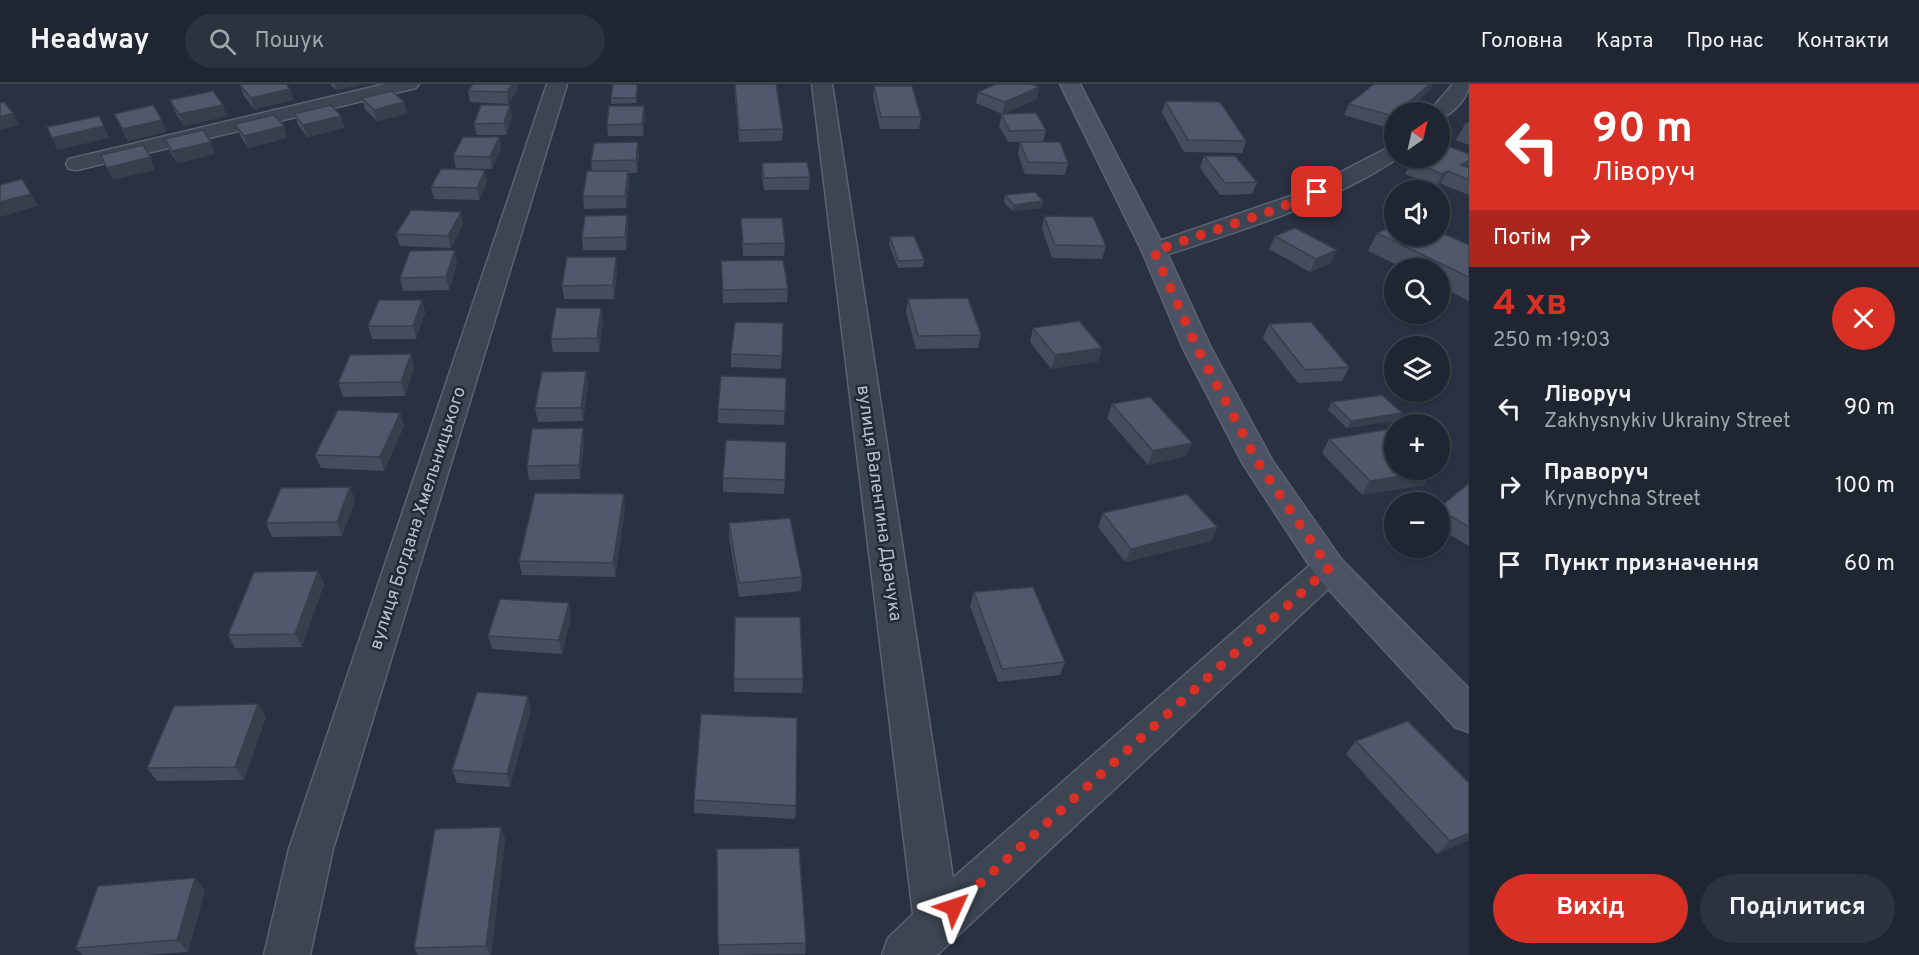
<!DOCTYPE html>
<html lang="uk">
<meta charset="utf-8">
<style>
body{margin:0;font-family:Overpass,sans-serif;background:#2c323e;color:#f1f3f6;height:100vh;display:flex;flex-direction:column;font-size:22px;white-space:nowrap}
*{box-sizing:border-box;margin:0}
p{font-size:20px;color:#a1a5ac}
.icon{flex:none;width:33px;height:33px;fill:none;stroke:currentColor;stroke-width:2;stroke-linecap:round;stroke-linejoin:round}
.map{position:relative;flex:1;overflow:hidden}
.panel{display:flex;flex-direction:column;background:#1f2632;width:450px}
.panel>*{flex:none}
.guide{background:#d93025;color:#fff;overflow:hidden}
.needle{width:39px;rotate:34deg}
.controls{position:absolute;left:1384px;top:18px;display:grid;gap:12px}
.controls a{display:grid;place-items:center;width:66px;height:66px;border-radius:50%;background:#1f2632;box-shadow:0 2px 4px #0004,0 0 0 2px #3c434d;font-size:30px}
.pin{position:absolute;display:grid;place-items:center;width:51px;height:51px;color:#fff;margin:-26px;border-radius:12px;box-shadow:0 3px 9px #0006}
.me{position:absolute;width:66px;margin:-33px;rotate:48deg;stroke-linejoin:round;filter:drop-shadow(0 0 4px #0008)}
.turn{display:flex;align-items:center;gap:21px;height:126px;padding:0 24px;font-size:27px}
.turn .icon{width:78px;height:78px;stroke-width:2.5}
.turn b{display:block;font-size:42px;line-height:51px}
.then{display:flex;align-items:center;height:57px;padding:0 24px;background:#0003;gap:12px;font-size:22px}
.round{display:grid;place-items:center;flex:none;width:63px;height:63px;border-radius:32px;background:#2c323e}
.summary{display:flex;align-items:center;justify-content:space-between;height:102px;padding:0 24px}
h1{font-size:36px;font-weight:700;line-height:45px;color:#d93025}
.action{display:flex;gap:12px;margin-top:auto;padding:12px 24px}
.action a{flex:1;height:69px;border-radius:36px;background:#d93025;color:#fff;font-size:24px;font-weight:700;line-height:69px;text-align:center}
.action a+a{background:#2c323e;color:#f1f3f6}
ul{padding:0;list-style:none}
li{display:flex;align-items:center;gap:18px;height:78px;padding:0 24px}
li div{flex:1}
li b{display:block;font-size:22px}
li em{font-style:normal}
header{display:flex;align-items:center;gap:36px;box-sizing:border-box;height:84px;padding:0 30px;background:#1f2632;border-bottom:2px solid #3c434d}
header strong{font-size:28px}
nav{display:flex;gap:33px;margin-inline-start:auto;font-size:21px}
.search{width:420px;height:54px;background:#2c323e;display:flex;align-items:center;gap:15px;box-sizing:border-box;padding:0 21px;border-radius:33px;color:#a1a5ac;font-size:22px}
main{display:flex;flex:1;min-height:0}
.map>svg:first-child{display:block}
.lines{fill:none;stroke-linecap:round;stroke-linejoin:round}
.minor-casing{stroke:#5c626f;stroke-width:3}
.secondary-casing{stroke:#5c626f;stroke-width:3}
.minor{fill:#3d4552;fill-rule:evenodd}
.secondary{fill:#4c5364;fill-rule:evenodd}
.wall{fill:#454d5c}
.shaded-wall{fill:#383e4b}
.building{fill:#50596b;stroke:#383e4b;stroke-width:1.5}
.route{stroke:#d93025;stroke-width:10;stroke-dasharray:0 18}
.labels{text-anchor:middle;stroke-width:5;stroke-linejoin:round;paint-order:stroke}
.street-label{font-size:18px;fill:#bbc0cc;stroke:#222937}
</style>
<header>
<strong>Headway</strong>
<div class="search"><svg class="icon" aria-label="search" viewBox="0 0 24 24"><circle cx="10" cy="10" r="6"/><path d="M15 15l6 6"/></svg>Пошук</div>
<nav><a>Головна</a><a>Карта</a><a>Про нас</a><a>Контакти</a></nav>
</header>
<main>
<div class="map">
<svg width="1469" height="871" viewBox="0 0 1469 871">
<rect width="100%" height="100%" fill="#293242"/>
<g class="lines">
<defs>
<path id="minor" d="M 385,0 L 419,0 L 416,4 L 77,86 L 69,85 L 66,80 L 69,75 Z
M 547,0 L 567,0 L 333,765 L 310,871 L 264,871 L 289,765 Z
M 812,0 L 832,0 L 953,794 L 1317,475 L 1329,471 L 1341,475 L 1346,484 L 1341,493 L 937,871 L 882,871 L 888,854 L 913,830 Z
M 1453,0 L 1469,0 C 1469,13 1452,31 1440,34 L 1440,28 L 1429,28 Z
M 1395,60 L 1395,74 L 1398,74 C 1326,122 1244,145 1163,172 L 1154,174 L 1145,172 L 1142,167 L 1145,162 L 1302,108 Z"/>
<path id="secondary" d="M 1060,0 L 1080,0 L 1166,167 L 1211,264 L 1272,376 L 1341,475 L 1469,605 L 1469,648 L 1455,643 L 1317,493 L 1243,380 L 1183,264 L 1142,167 Z"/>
</defs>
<use href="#minor" class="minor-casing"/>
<use href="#secondary" class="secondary-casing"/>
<use href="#minor" class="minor"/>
<use href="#secondary" class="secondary"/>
</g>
<path class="wall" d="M 330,0 L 365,0 L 336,6 Z
M 512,0 L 517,0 L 518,5 L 508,20 L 470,18 L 468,7 Z
M 735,0 L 783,45 L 782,57 L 739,58 L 735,12 Z
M 1374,0 L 1433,0 L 1430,6 L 1395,28 L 1395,38 L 1388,44 L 1344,31 L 1349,20 Z
M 240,1 L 290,5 L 293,16 L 254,25 L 244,12 Z
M 874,2 L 921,33 L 919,45 L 880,45 L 873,13 Z
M 638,3 L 636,19 L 611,20 L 611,14 Z
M 978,8 L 1037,15 L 1003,30 L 1046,46 L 1043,58 L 1068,79 L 1065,91 L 1025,90 L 1018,70 L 1020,58 L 1008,58 L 999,42 L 1002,30 L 976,19 Z
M 362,14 L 404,18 L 407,30 L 377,37 L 365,25 Z
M 170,16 L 227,32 L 184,42 L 175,28 Z
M 1165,17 L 1246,57 L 1242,69 L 1184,68 L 1162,29 Z
M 114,30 L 166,48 L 128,57 Z
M 294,30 L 341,32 L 344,44 L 307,53 L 298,41 Z
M 512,32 L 506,51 L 477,51 L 474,40 Z
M 645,33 L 643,52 L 608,52 L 607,41 Z
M 1469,38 L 1469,61 L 1456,56 L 1465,40 Z
M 235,40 L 287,54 L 248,64 L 240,51 Z
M 499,53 L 501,65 L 492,85 L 456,84 L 453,72 Z
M 165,55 L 215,70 L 177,79 L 170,67 Z
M 639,70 L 637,89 L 628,89 L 629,99 L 626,124 L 584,125 L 583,112 L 592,87 L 591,77 Z
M 1469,70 L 1469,111 L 1441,100 L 1436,102 L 1405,90 L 1411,77 Z
M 1204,72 L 1257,98 L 1252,110 L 1220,111 L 1200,84 Z
M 762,79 L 810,93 L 809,106 L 764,106 L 762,91 Z
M 487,98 L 479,116 L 434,115 L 431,103 Z
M 1005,111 L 1043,117 L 1042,124 L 1012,127 L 1004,118 Z
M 627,131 L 628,144 L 626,166 L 583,166 L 582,154 Z
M 1044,132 L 1106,162 L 1102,175 L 1052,174 L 1042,145 Z
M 741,134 L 785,159 L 784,172 L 743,172 Z
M 463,140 L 451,164 L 400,162 L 396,150 Z
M 1377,149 L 1469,161 L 1469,217 L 1440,202 L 1440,184 L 1404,184 L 1368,167 Z
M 1275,152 L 1331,179 L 1310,188 L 1269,165 Z
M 890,153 L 924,176 L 923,183 L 898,184 L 889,160 Z
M 721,177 L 788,205 L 787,218 L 723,219 Z
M 457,179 L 449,206 L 403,207 L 400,194 Z
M 617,186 L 614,215 L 564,215 L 562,202 Z
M 908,215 L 981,251 L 978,264 L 916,265 L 906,228 Z
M 422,216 L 425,229 L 416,255 L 372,255 L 368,242 Z
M 601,224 L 603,237 L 599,268 L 553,268 L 551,255 Z
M 783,239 L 781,285 L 731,283 L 731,270 Z
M 1269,240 L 1349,283 L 1342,297 L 1298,299 L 1263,254 Z
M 1033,244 L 1102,264 L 1098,277 L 1051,285 L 1030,258 Z
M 414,283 L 405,312 L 343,313 L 338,299 Z
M 586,287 L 588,301 L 583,337 L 538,338 L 535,324 Z
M 786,294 L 784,341 L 718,339 L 718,325 Z
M 1332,318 L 1402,329 L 1398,336 L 1347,344 L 1328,326 Z
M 1112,320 L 1186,372 L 1148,381 L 1107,334 Z
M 400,329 L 404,342 L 384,387 L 321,384 L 315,371 Z
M 1329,355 L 1433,387 L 1424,401 L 1362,411 L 1322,369 Z
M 584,357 L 580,395 L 529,396 L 527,382 Z
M 723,394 L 785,396 L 784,410 L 723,408 Z
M 1469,399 L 1469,462 L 1440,445 L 1440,423 Z
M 350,403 L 355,417 L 342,452 L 272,453 L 266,439 Z
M 625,424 L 615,493 L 522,491 L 519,477 Z
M 1103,429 L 1217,443 L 1211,457 L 1125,478 L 1098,443 Z
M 729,439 L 802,493 L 801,507 L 739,513 L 729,453 Z
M 318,487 L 324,500 L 302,563 L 235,564 L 228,551 Z
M 974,508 L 1065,578 L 1060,591 L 998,598 L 970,522 Z
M 571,533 L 562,570 L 492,565 L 488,552 Z
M 735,533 L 803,595 L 802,609 L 734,608 Z
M 258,620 L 266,633 L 244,696 L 157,697 L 147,684 Z
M 531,625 L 510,703 L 457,699 L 452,686 Z
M 1356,657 L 1469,699 L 1469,756 L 1437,770 L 1346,670 Z
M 694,716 L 796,722 L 795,735 L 694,729 Z
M 501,743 L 505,755 L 491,871 L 418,871 L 414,864 Z
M 717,765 L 806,859 L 805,870 L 719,871 Z
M 205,806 L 188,868 L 145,871 L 83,871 L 76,864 Z"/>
<path class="shaded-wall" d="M 335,0 L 365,0 L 336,6 Z
M 512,0 L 517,0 L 518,5 L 508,20 L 507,8 Z
M 1430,0 L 1433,0 L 1430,6 L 1405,28 L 1397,28 Z
M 1039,3 L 1037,15 L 1002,30 L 1005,18 Z
M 290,5 L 293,16 L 254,25 L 251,14 Z
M 404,18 L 407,30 L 377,37 L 374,26 Z
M 223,21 L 227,32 L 184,42 L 179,30 Z
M 510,21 L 512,32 L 506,51 L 504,39 Z
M 644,22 L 645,33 L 643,52 L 642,40 Z
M 13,29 L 19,41 L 0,46 L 0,33 Z
M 1395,31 L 1395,38 L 1388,44 L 1393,32 Z
M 341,32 L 344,44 L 307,53 L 303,41 Z
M 162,36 L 166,48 L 128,57 L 123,45 Z
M 104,42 L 109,54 L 57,66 L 52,54 Z
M 284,42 L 287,54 L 248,64 L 244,52 Z
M 499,53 L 501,65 L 492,85 L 490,73 Z
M 211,58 L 215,70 L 177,79 L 172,67 Z
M 638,58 L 639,70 L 637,89 L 636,76 Z
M 150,73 L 155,86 L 113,96 L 107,84 Z
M 1469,77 L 1469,86 L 1461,81 Z
M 485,86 L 487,98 L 479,116 L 477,104 Z
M 628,87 L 629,99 L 626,124 L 625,112 Z
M 1448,87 L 1441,100 L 1436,102 L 1442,90 Z
M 31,110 L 38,122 L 0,133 L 0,118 Z
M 1043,117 L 1042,124 L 1012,127 L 1014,121 Z
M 461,128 L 463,140 L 451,164 L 448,152 Z
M 627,131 L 628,144 L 626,166 L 625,153 Z
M 455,166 L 457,179 L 449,206 L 446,193 Z
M 1337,166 L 1331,179 L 1310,188 L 1316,175 Z
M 616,173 L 617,186 L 614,215 L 613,201 Z
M 422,216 L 425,229 L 416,255 L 413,242 Z
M 601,224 L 603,237 L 599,268 L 597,254 Z
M 1102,264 L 1098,277 L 1051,285 L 1055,271 Z
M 411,270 L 414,283 L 405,312 L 401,298 Z
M 586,287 L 588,301 L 583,337 L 581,324 Z
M 400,329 L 404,342 L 384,387 L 380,373 Z
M 1402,329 L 1398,336 L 1347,344 L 1351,337 Z
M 583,344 L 584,357 L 580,395 L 579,381 Z
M 1192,359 L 1186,372 L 1148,381 L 1153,367 Z
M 1433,387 L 1424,401 L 1362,411 L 1370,397 Z
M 350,403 L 355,417 L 342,452 L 337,438 Z
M 624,410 L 625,424 L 615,493 L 613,479 Z
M 1217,443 L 1211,457 L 1125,478 L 1131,465 Z
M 318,487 L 324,500 L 302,563 L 295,550 Z
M 569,519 L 571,533 L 562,570 L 559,556 Z
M 528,612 L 531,625 L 510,703 L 507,690 Z
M 258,620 L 266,633 L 244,696 L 235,683 Z
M 501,743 L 505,755 L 491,871 L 490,871 L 486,862 Z
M 1469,749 L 1469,756 L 1437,770 L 1450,757 Z
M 195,794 L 205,806 L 188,868 L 177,856 Z"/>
<path class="building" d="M 244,0 L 286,0 L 290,5 L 251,14 L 240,1 Z
M 473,0 L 512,0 L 507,8 L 468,7 Z
M 613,0 L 637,0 L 636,14 L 611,14 Z
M 735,0 L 776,0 L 783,45 L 739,46 Z
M 996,0 L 1031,0 L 1039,3 L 1005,18 L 978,8 Z
M 1374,0 L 1430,0 L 1397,28 L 1395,28 L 1395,31 L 1393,32 L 1349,20 Z
M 874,2 L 912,2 L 921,33 L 881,33 Z
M 213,7 L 223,21 L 179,30 L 170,16 Z
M 392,7 L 404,18 L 374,26 L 362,14 Z
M 1165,17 L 1220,18 L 1246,57 L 1188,56 Z
M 4,18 L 13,29 L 0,33 L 0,19 Z
M 153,21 L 162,36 L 123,45 L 114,30 Z
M 331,21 L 341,32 L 303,41 L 294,30 Z
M 481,21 L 510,21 L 504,39 L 474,40 Z
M 609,22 L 644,22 L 642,40 L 607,41 Z
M 1036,29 L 1046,46 L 1010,47 L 1001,30 Z
M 274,31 L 284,42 L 244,52 L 235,40 Z
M 99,32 L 104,42 L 52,54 L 47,43 Z
M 203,46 L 211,58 L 172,67 L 165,55 Z
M 463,53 L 499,53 L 490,73 L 453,72 Z
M 638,58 L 636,76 L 591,77 L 594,59 Z
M 1020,58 L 1060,58 L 1068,79 L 1028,78 Z
M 143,61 L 150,73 L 107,84 L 101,71 Z
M 1446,61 L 1469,70 L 1469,77 L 1461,81 L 1469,84 L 1469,96 L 1448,87 L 1442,90 L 1411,77 L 1419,74 L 1440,74 L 1440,64 Z
M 1204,72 L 1235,72 L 1257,98 L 1225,99 Z
M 807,78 L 810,93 L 764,94 L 762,79 Z
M 441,85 L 485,86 L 477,104 L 431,103 Z
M 587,87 L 628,87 L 625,112 L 583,112 Z
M 22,95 L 31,110 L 0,118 L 0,101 Z
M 1035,108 L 1043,117 L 1014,121 L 1005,111 Z
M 411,126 L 461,128 L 448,152 L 396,150 Z
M 627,131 L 625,153 L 582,154 L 585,132 Z
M 1044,132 L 1093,133 L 1106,162 L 1055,161 Z
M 741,134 L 782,134 L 785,159 L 743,160 Z
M 1395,141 L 1395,152 L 1440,152 L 1440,148 L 1469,161 L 1469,193 L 1377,149 Z
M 1295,144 L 1337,166 L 1316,175 L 1275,152 Z
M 914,152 L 924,176 L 898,177 L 890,153 Z
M 455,166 L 446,193 L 400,194 L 410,167 Z
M 567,173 L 616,173 L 613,201 L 562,202 Z
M 783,176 L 788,205 L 723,206 L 721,177 Z
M 968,214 L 981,251 L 918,252 L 908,215 Z
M 379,216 L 422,216 L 413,242 L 368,242 Z
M 556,224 L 601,224 L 597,254 L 551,255 Z
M 1079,237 L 1102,264 L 1055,271 L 1033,244 Z
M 735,238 L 783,239 L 782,272 L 731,270 Z
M 1311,238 L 1349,283 L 1305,286 L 1269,240 Z
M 411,270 L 401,298 L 338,299 L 350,271 Z
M 586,287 L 581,324 L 535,324 L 542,288 Z
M 721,292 L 786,294 L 785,327 L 718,325 Z
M 1382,311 L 1402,329 L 1351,337 L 1332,318 Z
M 1150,313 L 1192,359 L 1153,367 L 1112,320 Z
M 338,326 L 400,329 L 380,373 L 315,371 Z
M 583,344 L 579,381 L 527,382 L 532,345 Z
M 1390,345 L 1395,350 L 1395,386 L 1432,386 L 1433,387 L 1370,397 L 1329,355 Z
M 726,356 L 786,358 L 785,396 L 723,394 Z
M 1469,399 L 1469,443 L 1440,426 L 1440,423 Z
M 350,403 L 337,438 L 266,439 L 281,404 Z
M 535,409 L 624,410 L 613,479 L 519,477 Z
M 1187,410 L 1217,443 L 1131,465 L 1103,429 Z
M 790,434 L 802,493 L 739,499 L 729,439 Z
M 318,487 L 295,550 L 228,551 L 254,488 Z
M 1033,503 L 1065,578 L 1002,585 L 974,508 Z
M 500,515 L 569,519 L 559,556 L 488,552 Z
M 735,533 L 800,533 L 803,595 L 734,595 Z
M 477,608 L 528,612 L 507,690 L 452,686 Z
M 258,620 L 235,683 L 147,684 L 174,622 Z
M 701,630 L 797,634 L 796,722 L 694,716 Z
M 1408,637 L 1469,699 L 1469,749 L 1450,757 L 1356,657 Z
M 501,743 L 486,862 L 414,864 L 435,745 Z
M 799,764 L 806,859 L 718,861 L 717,765 Z
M 195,794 L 177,856 L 76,864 L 98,802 Z"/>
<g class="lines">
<path class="route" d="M 954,823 L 1329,484 L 1259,380 L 1197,264 L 1154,167 L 1274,126 L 1317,108"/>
</g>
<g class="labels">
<g class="street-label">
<text transform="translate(880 419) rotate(82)" y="6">вулиця Валентина Драчука</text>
<text transform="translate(417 434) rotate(-72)" y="6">вулиця Богдана Хмельницького</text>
</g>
</g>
</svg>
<div class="controls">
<a><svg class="needle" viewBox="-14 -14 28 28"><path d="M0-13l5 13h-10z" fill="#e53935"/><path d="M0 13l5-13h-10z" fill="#a1a5ac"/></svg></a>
<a><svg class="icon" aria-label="sound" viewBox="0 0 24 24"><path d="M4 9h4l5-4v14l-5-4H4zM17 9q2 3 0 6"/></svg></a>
<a><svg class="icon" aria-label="search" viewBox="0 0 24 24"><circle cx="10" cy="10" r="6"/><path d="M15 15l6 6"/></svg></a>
<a><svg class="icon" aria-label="layers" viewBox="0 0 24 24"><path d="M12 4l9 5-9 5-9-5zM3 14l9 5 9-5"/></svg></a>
<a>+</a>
<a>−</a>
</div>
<div class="pin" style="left:1317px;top:108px;background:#d93025"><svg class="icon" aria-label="arrive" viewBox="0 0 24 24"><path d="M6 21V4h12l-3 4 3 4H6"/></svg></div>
<svg class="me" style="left:954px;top:823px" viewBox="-20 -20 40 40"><path d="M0-17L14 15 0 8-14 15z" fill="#d93025" stroke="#fff" stroke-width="4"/></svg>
</div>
<section class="panel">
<div class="guide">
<div class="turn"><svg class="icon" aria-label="left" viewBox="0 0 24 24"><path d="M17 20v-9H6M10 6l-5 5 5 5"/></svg><div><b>90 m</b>Ліворуч</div></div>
<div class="then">Потім<svg class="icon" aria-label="right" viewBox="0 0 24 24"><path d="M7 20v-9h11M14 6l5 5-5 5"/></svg></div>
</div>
<div class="summary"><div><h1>4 хв</h1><p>250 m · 19:03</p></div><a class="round" style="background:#d93025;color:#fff"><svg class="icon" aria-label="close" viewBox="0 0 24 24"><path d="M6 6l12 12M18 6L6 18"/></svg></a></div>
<ul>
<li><svg class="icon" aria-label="left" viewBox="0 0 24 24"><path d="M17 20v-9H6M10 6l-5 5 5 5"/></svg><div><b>Ліворуч</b><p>Zakhysnykiv Ukrainy Street</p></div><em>90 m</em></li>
<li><svg class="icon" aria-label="right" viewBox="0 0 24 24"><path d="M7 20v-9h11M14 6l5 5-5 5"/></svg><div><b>Праворуч</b><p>Krynychna Street</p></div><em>100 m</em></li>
<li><svg class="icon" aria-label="arrive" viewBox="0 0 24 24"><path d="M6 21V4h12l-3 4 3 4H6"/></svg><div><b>Пункт призначення</b></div><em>60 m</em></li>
</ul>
<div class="action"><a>Вихід</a><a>Поділитися</a></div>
</section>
</main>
